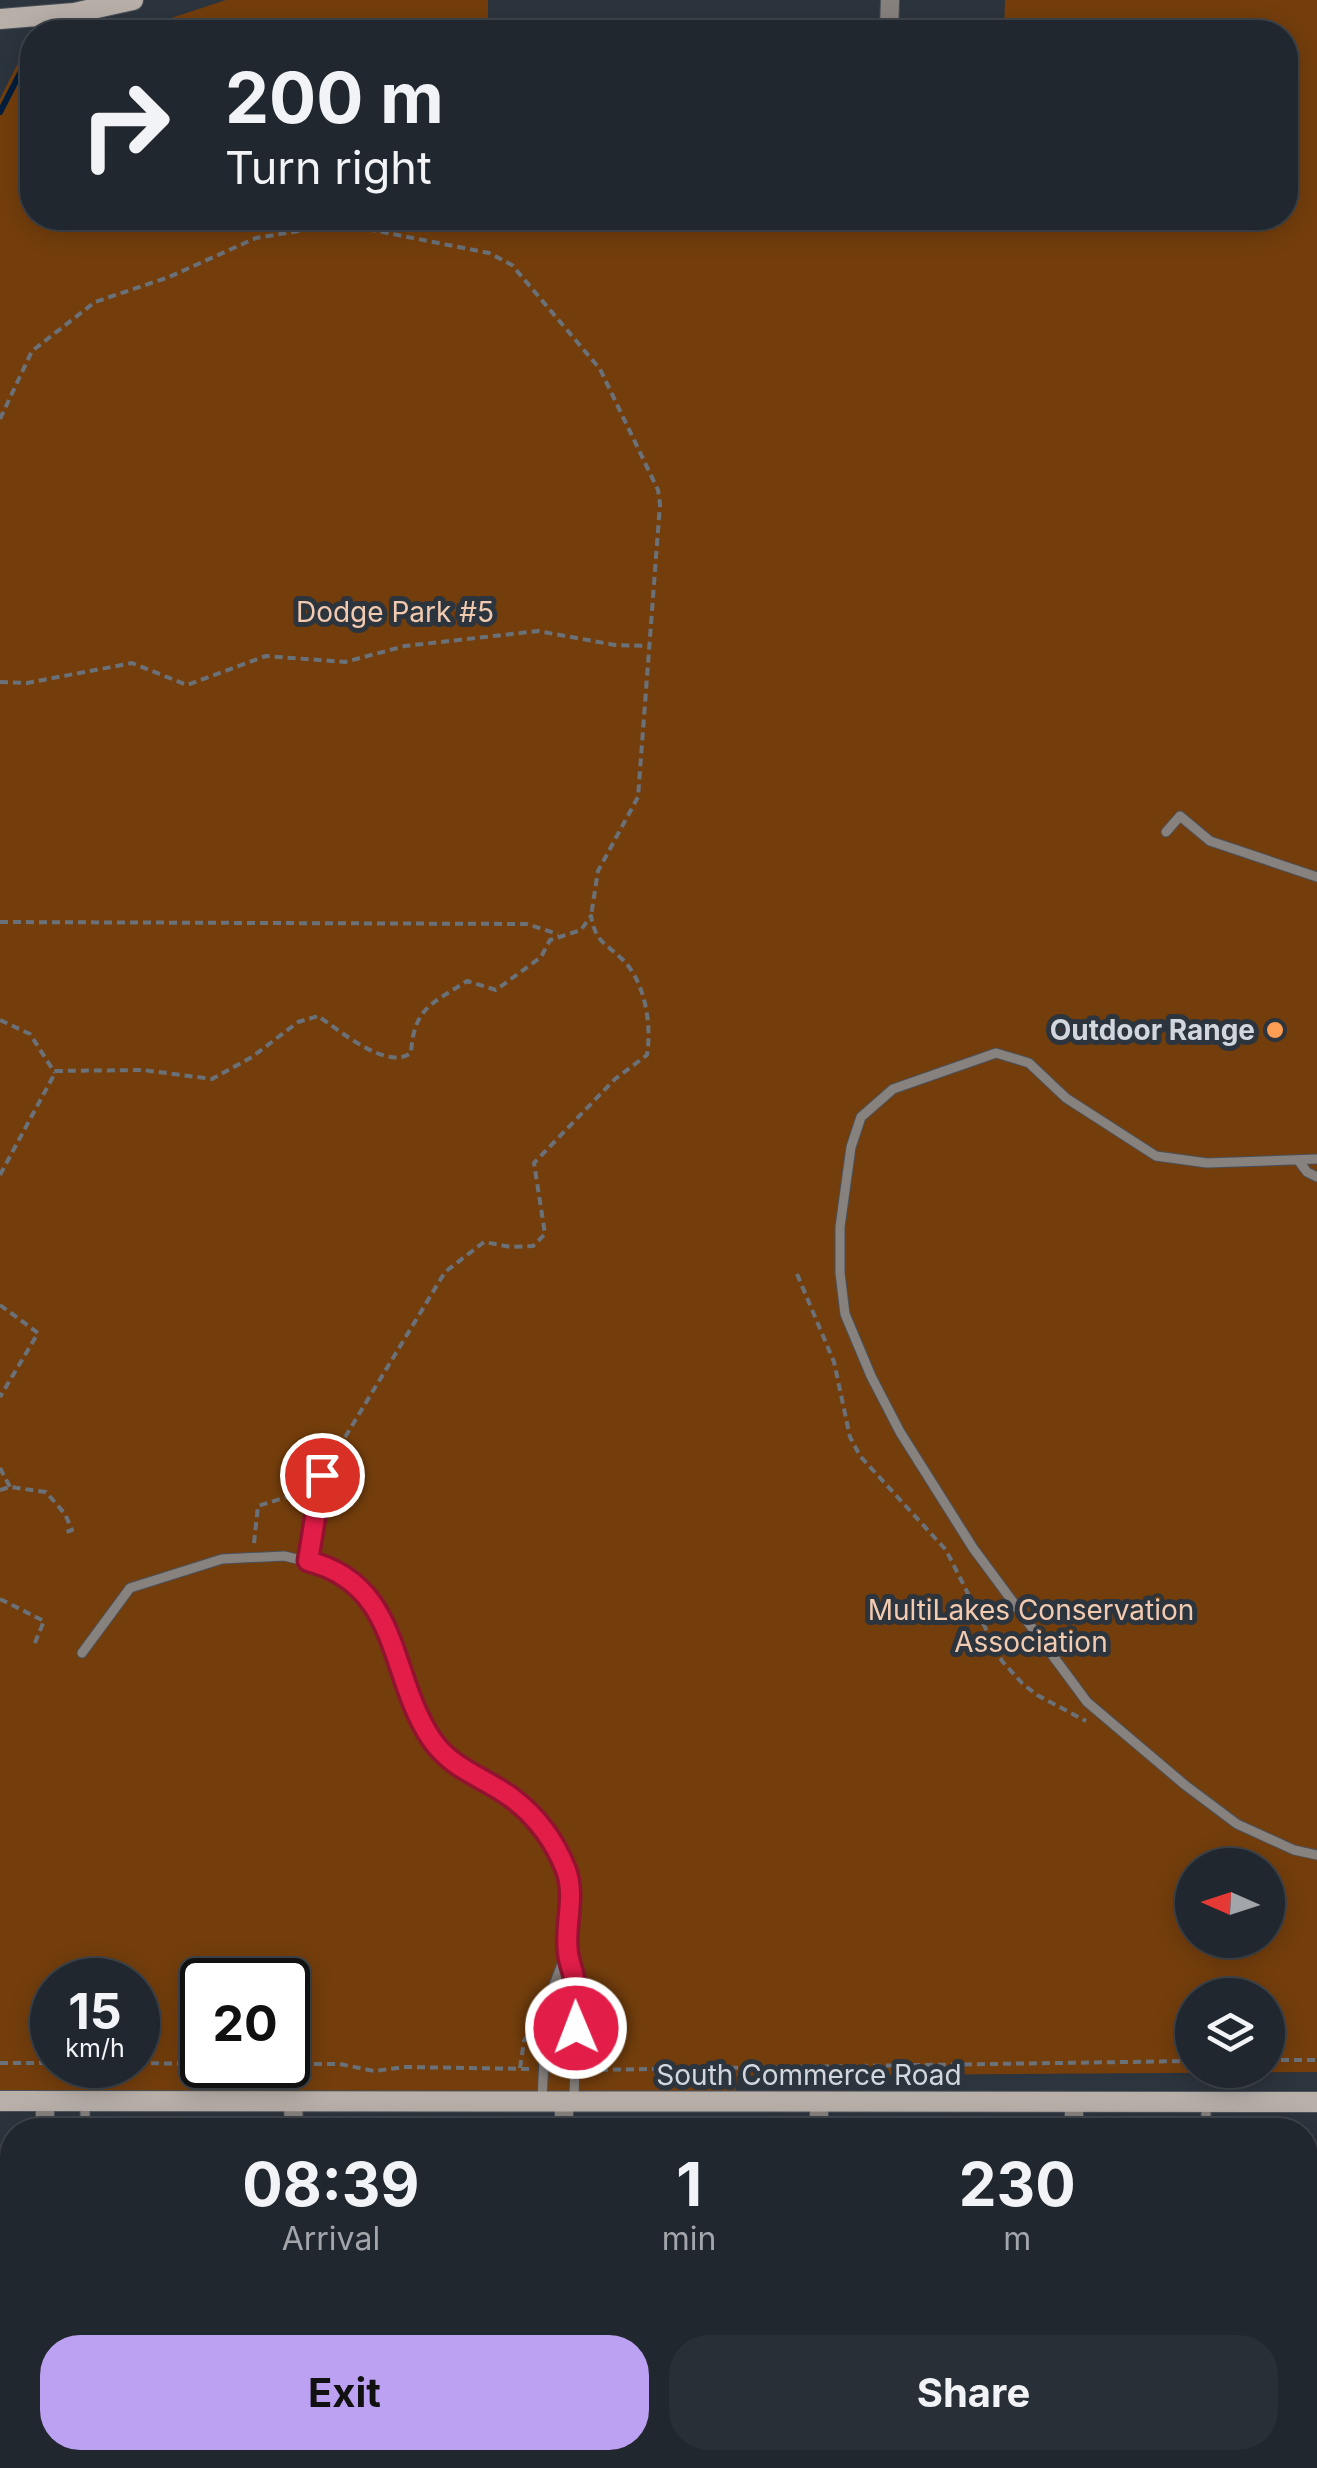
<!DOCTYPE html>
<style>
body{margin:0;font-family:Inter,sans-serif;background:#292f36;color:#f1f3f6;height:100vh;display:flex;flex-direction:column;font-size:38px;white-space:nowrap}
*{box-sizing:border-box;margin:0}
p{font-size:32px;color:#a2a5aa}
.icon{flex:none;width:55px;height:55px;fill:none;stroke:currentColor;stroke-width:2;stroke-linecap:round;stroke-linejoin:round}
.map{position:relative;flex:1;overflow:hidden}
.details{position:absolute;left:0px;top:2118px;width:1318px;height:352px;display:flex;flex-direction:column;background:#21272e;border-radius:40px 40px 0 0;box-shadow:0 5px 25px #0003,0 0 0 2px #3e444a}
.details>*{flex:none}
.hud{position:absolute;left:20px;top:20px;width:1278px;height:210px;border-radius:40px;box-shadow:0 5px 25px #0003,0 0 0 2px #3e444a;background:#21272e;color:#f1f3f6;overflow:hidden}
.needle{width:65px;rotate:273deg}
.tools{position:absolute;left:1175px;top:1848px;display:grid;gap:20px}
.tools a{display:grid;place-items:center;width:110px;height:110px;border-radius:50%;background:#21272e;box-shadow:0 5px 25px #0003,0 0 0 2px #3e444a;font-size:50px}
.speed{position:absolute;left:30px;top:1958px;display:flex;gap:20px;font-size:50px;font-weight:700;text-align:center}
.speed>*{display:grid;place-content:center;width:130px;height:130px;border-radius:50%;background:#21272e;box-shadow:0 5px 25px #0003,0 0 0 2px #3e444a;line-height:1}
.speed small{font-size:25px;font-weight:400}
.speed .limit{border:5px solid #111;border-radius:15px;background:#fff;color:#111}
.pin{position:absolute;display:grid;place-items:center;width:85px;height:85px;color:#fff;margin:-42px;border:5px solid #fff;border-radius:50%;box-shadow:0 2px 10px #0007}
.me{position:absolute;width:110px;margin:-55px;rotate:359deg;stroke-linejoin:round;filter:drop-shadow(0 0 8px #0008)}
.turn{display:flex;align-items:center;gap:35px;height:210px;padding:0 40px;font-size:45px}
.turn .icon{width:130px;height:130px;stroke-width:2.5}
.turn b{display:block;font-size:70px;line-height:85px}
.eta{display:flex;justify-content:space-evenly;align-items:center;height:170px;text-align:center}
.eta b{font-size:60px;font-weight:700;line-height:70px}
.button{display:flex;gap:20px;margin-top:auto;padding:20px 40px}
.button a{flex:1;height:115px;border-radius:40px;background:#bca0f2;color:#111;font-size:40px;font-weight:700;line-height:115px;text-align:center}
.button a+a{background:#292f36;color:#f1f3f6}
.map>svg:first-child{display:block}
.green{fill:#743e0c;fill-rule:evenodd}
.lines{fill:none;stroke-linecap:round;stroke-linejoin:round}
.stream{stroke:#001e3c;stroke-width:6}
.lane-casing{stroke:#4a515a;stroke-width:11}
.street-casing{stroke:#4a515a;stroke-width:20}
.secondary-casing{stroke:#4a515a;stroke-width:22}
.path{stroke:#6a7179;stroke-width:4;stroke-dasharray:8 5;stroke-linecap:butt}
.lane{stroke:#88827e;stroke-width:9}
.street{stroke:#88827e;stroke-width:18}
.secondary{stroke:#b8afa9;stroke-width:20}
.route-casing{stroke:#92132f;stroke-width:25}
.route{stroke:#e11d48;stroke-width:18}
.poi-dot{fill:#fc9d53;stroke:#2c343d;stroke-width:4}
.labels{text-anchor:middle;stroke-width:10;stroke-linejoin:round;paint-order:stroke}
.park-label{font-size:28px;fill:#f2caaf;stroke:#2c343d}
.poi-label{font-size:28px;font-weight:bold;fill:#d2d7dd;stroke:#2c343d;text-anchor:end}
.street-label{font-size:28px;fill:#d2d7dd;stroke:#2c343d}
</style>
<div class="map">
<svg width="1317" height="2468" viewBox="0 0 1317 2468">
<rect width="100%" height="100%" fill="#2c343d"/>
<path class="green" d="M 226,0 L 488,0 L 488,32 L 112,32 L 144,27 Z
M 1005,0 L 1317,0 L 1317,2072 L 737,2076 L 735,2098 L 0,2094 L 0,99 L 28,43 L 32,43 L 32,218 L 1285,218 L 1285,32 L 1004,32 ZM 1192,1865 L 1268,1865 L 1268,1940 L 1192,1940 ZM 52,1980 L 138,1980 L 138,2065 L 52,2065 ZM 202,1980 L 288,1980 L 288,2065 L 202,2065 ZM 1192,1995 L 1268,1995 L 1268,2070 L 1192,2070 Z"/>
<g class="lines">
<path class="stream" d="M 0,112 L 32,50"/>
<defs>
<path id="lane" d="M 1166,832 L 1180,816 L 1210,841 L 1317,877
M 1317,1159 L 1207,1163 L 1156,1156 L 1066,1098 L 1029,1063 L 996,1053 L 893,1089 L 861,1117 L 851,1147 L 840,1227 L 840,1273 L 845,1314 L 871,1376 L 900,1432 L 973,1548 L 1087,1702 L 1185,1785 L 1237,1824 L 1294,1850 L 1317,1855
M 1298,1160 L 1307,1172 L 1317,1177
M 307,1561 L 322,1475
M 82,1653 L 130,1588 L 222,1559 L 284,1556 L 314,1563 L 341,1575 L 375,1605 L 430,1738 L 462,1771 L 511,1797 L 546,1831 L 568,1875 L 572,1913 L 567,1951 L 547,2003 L 542,2099
M 567,1951 L 577,1986 L 574,2099
M 85,2130 L 85,2103
M 1206,2130 L 1206,2104"/>
<path id="street" d="M 889,32 L 890,0
M 293,2101 L 294,2130
M 564,2101 L 564,2130
M 819,2102 L 819,2130
M 45,2130 L 45,2101
M 1074,2130 L 1074,2103
M 45,2458 L 45,2468
M 300,2458 L 300,2468
M 822,2458 L 822,2468
M 1078,2458 L 1079,2468
M 559,2468 L 559,2458"/>
<path id="secondary" d="M 0,19 L 74,13 L 133,0
M 0,2101 L 1317,2102"/>
</defs>
<use href="#lane" class="lane-casing"/>
<use href="#street" class="street-casing"/>
<use href="#secondary" class="secondary-casing"/>
<path class="path" d="M 0,419 L 32,351 L 95,302 L 169,277 L 256,238 L 342,224 L 489,253 L 512,265 L 600,369 L 658,490 L 660,504 L 638,797 L 598,871 L 591,916
M 0,682 L 27,683 L 132,663 L 187,685 L 266,656 L 345,662 L 405,646 L 538,631 L 615,645 L 648,646
M 0,922 L 527,924 L 558,934
M 0,1020 L 30,1034 L 55,1073
M 0,1175 L 56,1071 L 143,1070 L 212,1079 L 252,1057 L 298,1022 L 318,1016 C 339,1030 387,1071 411,1053 C 414,1007 432,1004 467,981 L 496,990 L 541,957 L 550,940 L 581,930 L 591,916 C 596,942 603,941 622,959 C 645,981 652,1024 647,1055 L 615,1079 L 534,1163 L 545,1234 L 533,1246 L 511,1247 L 484,1242 L 445,1272 L 330,1462
M 797,1274 L 834,1362 L 850,1437 L 860,1456 L 946,1550 L 1002,1661 L 1022,1683 L 1037,1695 L 1086,1721
M 0,1305 L 38,1333 L 0,1397
M 0,1468 L 10,1487
M 0,1490 L 10,1487 L 46,1492 L 65,1514 L 72,1530 L 63,1533
M 254,1543 L 258,1506 L 293,1495 L 304,1498
M 0,1599 L 44,1621 L 34,1645
M 589,2046 L 600,2069
M 1268,2060 L 1317,2060
M 0,2063 L 52,2063
M 138,2063 L 202,2064
M 288,2064 L 340,2064 L 374,2071 L 404,2067 L 533,2069
M 520,2068 L 524,2041 L 531,2031
M 587,2070 L 1192,2061"/>
<use href="#lane" class="lane"/>
<use href="#street" class="street"/>
<use href="#secondary" class="secondary"/>
</g>
<g class="lines">
<defs>
<path id="route" d="M 322,1475 L 308,1561 C 402,1585 388,1676 432,1740 C 453,1770 484,1777 512,1798 C 536,1816 555,1842 566,1870 C 576,1898 564,1925 568,1953 C 569,1963 574,1973 575,1983 C 578,1997 576,2013 576,2028"/>
</defs>
<use href="#route" class="route-casing"/>
<use href="#route" class="route"/>
</g>
<circle class="poi-dot" cx="1275" cy="1030" r="10"/>
<g class="labels">
<g class="park-label">
<text x="395" y="622">Dodge Park #5</text>
<text x="1031" y="1620">MultiLakes Conservation<tspan x="1031" dy="32">Association</tspan></text>
</g>
<g class="poi-label">
<text x="1255" y="1040">Outdoor Range</text>
</g>
<g class="street-label">
<text x="809" y="2085">South Commerce Road</text>
</g>
</g>
</svg>
<div class="tools">
<a><svg class="needle" viewBox="-14 -14 28 28"><path d="M0-13l5 13h-10z" fill="#e53935"/><path d="M0 13l5-13h-10z" fill="#a2a5aa"/></svg></a>
<a><svg class="icon" aria-label="layers" viewBox="0 0 24 24"><path d="M12 4l9 5-9 5-9-5zM3 14l9 5 9-5"/></svg></a>
</div>
<div class="speed"><div>15<small>km/h</small></div><div class="limit">20</div></div>
<div class="pin" style="left:322px;top:1475px;background:#d93025"><svg class="icon" aria-label="arrive" viewBox="0 0 24 24"><path d="M6 21V4h12l-3 4 3 4H6"/></svg></div>
<svg class="me" style="left:576px;top:2028px" viewBox="-20 -20 40 40"><circle r="17" fill="#e11d48" stroke="#fff" stroke-width="3"/><path d="M0-11L8 9 0 5-8 9z" fill="#fff"/></svg>
<div class="hud">
<div class="turn"><svg class="icon" aria-label="right" viewBox="0 0 24 24"><path d="M7 20v-9h11M14 6l5 5-5 5"/></svg><div><b>200 m</b>Turn right</div></div>
</div>
<section class="details">
<div class="eta">
<div><b>08:39</b><p>Arrival</p></div>
<div><b>1</b><p>min</p></div>
<div><b>230</b><p>m</p></div>
</div>
<div class="button"><a>Exit</a><a>Share</a></div>
</section>
</div>
